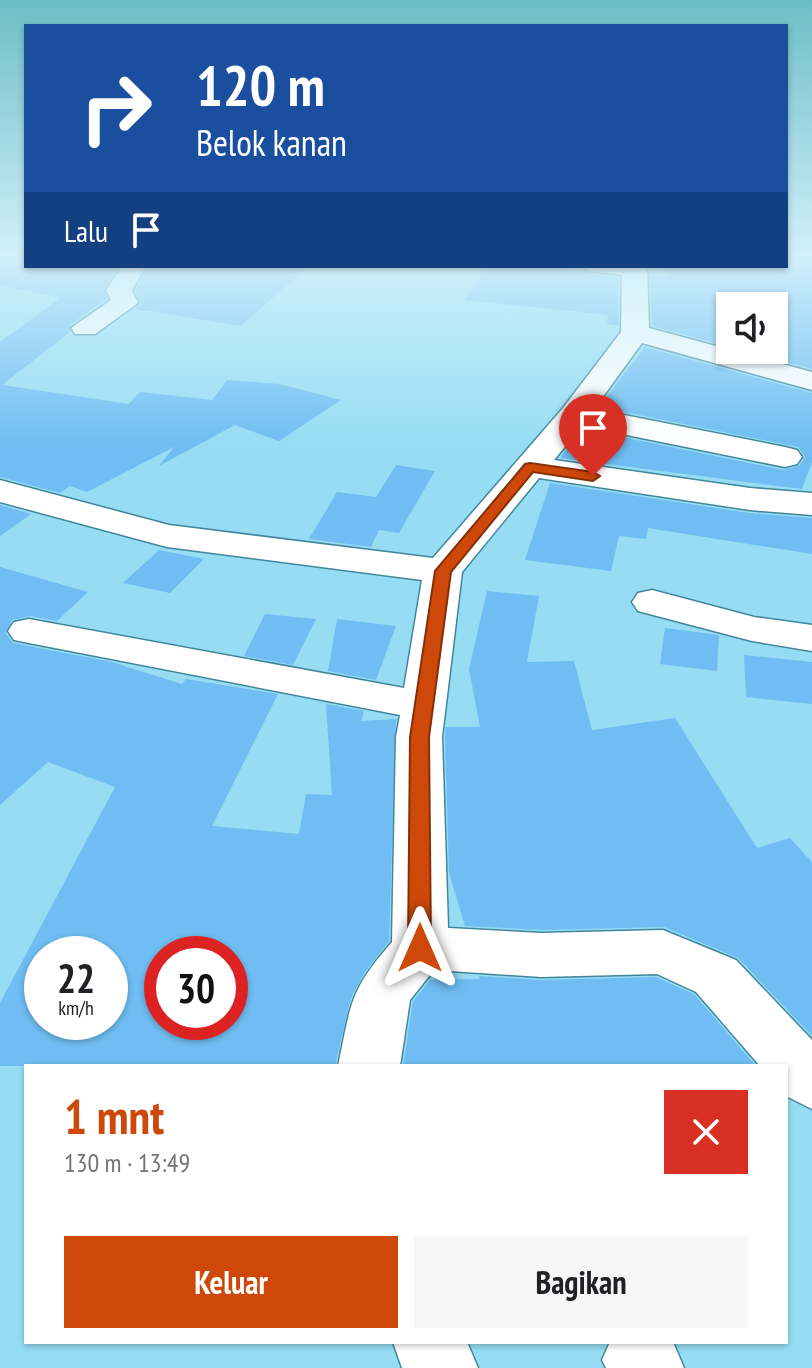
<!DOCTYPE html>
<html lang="id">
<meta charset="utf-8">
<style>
body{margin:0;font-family:"PT Sans Narrow",sans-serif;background:#f6f6f6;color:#202124;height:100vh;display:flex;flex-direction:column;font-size:30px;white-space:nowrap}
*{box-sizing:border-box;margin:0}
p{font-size:26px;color:#757577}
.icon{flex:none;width:44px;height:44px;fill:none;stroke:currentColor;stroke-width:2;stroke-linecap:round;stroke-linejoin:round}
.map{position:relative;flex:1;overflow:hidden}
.details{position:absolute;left:24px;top:1064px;width:764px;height:280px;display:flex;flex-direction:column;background:#fff;border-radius:0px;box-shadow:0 2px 6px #0004}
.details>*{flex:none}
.banner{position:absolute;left:24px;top:24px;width:764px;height:244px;border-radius:0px;box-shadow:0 2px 6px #0004;background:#1a4fa0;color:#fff;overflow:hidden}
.fabs{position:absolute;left:716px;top:292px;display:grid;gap:16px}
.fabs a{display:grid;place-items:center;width:72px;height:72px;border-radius:0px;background:#fff;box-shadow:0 2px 6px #0004;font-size:40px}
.speed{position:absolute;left:24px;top:936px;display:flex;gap:16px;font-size:40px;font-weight:700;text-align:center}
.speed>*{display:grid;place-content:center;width:104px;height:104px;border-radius:50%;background:#fff;box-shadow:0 2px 6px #0004;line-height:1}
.speed small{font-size:20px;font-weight:400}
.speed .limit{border:12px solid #d22;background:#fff;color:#111}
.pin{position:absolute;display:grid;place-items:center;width:68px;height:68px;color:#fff;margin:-82px -34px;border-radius:50% 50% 50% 0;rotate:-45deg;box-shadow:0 0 8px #0007}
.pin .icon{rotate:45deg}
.me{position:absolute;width:88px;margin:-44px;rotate:0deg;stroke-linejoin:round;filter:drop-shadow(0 0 6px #0008)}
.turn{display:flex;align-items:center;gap:28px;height:168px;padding:0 40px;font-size:36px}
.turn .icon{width:104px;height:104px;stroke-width:2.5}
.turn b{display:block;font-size:56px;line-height:68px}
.then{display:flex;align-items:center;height:76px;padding:0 40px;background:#0003;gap:16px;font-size:30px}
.round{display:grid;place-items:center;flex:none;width:84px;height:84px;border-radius:0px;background:#f6f6f6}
.headline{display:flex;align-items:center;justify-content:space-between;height:136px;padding:0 40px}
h1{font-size:48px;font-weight:700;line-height:60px;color:#ce4909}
.action{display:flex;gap:16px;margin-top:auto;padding:16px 40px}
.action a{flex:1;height:92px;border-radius:0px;background:#ce4909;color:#fff;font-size:32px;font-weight:700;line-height:92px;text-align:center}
.action a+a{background:#f6f6f6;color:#202124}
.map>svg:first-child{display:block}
.building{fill:#6fbdf2;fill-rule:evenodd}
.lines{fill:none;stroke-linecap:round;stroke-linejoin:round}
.minor-casing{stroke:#41879c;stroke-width:3}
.minor{fill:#fff;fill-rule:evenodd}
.route{fill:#ce4909;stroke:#862f06;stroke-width:2}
</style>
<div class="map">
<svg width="812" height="1368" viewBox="0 0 812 1368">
<rect width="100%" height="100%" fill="#96ddf3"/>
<path class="building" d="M 0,266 L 118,266 L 104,288 L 107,299 L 69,326 L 70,332 L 2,385 L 129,404 L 140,392 L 212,400 L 227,380 L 279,384 L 341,400 L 279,441 L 235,425 L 159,466 L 174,447 L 87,492 L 70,486 L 60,493 L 0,477 L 0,342 L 60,298 L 0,285 Z
M 149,266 L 309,266 L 241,326 L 135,309 L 141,304 L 135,290 Z
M 487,266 L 584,270 L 588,274 L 619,278 L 618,326 L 607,324 L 608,315 L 464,300 Z
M 663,266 L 812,266 L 812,369 L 742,350 L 774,350 L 774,306 L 730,306 L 730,347 L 652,326 L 650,275 L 667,277 Z
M 645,347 L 812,393 L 812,462 L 802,489 L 560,458 L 583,429 L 784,470 L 799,466 L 805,457 L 798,447 L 599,407 Z
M 396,465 L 435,471 L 399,533 L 379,530 L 371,547 L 309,539 L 337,492 L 376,497 Z
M 550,483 L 750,513 L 812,518 L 812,554 L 648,528 L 646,539 L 619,536 L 611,571 L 525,560 Z
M 0,505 L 31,514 L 0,536 Z
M 159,550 L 204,559 L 170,593 L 123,583 Z
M 0,567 L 88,592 L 57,621 L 30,616 L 12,620 L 6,633 L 13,643 L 112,662 L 182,684 L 186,679 L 278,694 L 212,826 L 299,834 L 306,794 L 332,795 L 326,704 L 364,711 L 361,721 L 396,719 L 389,941 L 365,972 L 351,998 L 335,1066 L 0,1066 L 0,1003 L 115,787 L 48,762 L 0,805 ZM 42,954 L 110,954 L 110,1022 L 42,1022 ZM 162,954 L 230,954 L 230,1022 L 162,1022 Z
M 487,591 L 539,596 L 527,662 L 574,661 L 592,730 L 675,718 L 757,848 L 790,838 L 812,862 L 812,1036 L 738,958 L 664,927 L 541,930 L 465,926 L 449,873 L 445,737 L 446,727 L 480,727 L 469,669 Z
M 265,614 L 316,619 L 293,665 L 244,656 Z
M 337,619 L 396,626 L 376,680 L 328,671 Z
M 665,628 L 719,635 L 717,671 L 660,664 Z
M 744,655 L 812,662 L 812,704 L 746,697 Z
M 479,976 L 541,980 L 656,977 L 694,994 L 756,1066 L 403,1066 L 413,1001 L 430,980 L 480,979 Z"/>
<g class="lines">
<defs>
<path id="minor" d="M 122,266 L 146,266 L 132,290 L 138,303 L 95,334 L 75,334 L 71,328 L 111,300 L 106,290 Z
M 585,266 L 647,266 L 649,328 L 812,372 L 812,390 L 642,343 L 594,409 L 785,447 L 797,450 L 802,457 L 797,464 L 785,467 L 582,426 L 554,460 L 750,488 L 812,493 L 812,515 L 750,510 L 539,478 L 462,572 L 442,737 L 448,928 L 541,933 L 663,930 L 736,960 L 812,1040 L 812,1109 L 786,1096 L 786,1066 L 760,1066 L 696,992 L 657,974 L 541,977 L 434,970 L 410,1000 L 400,1066 L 338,1066 C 351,1004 349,991 392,942 L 396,737 L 400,715 L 29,643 L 14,640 L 8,631 L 14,622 L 29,619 L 404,688 L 422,580 L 167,547 L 0,502 L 0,480 L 169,525 L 433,558 L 563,408 L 621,332 L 622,275 L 588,271 Z
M 652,590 L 754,617 L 812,625 L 812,651 L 752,641 L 638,611 L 632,602 L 638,593 Z
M 393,1342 L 467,1342 L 478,1368 L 402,1368 Z
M 610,1342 L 673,1342 L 684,1368 L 606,1368 L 602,1360 Z"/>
</defs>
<use href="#minor" class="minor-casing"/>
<use href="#minor" class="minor"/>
</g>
<linearGradient id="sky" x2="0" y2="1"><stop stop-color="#6dbdc6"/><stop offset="0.57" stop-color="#d0f0fa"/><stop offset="1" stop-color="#d0f0fa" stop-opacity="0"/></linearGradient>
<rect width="812" height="445" fill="url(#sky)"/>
<path class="route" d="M 530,463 L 593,472 L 600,476 L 593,481 L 533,472 L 451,572 L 429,737 L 431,948 L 428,955 L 412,955 L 408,948 L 410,737 L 435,571 L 525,464 Z"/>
</svg>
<div class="fabs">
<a><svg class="icon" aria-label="sound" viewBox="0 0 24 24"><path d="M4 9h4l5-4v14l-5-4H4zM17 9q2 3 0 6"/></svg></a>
</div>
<div class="speed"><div>22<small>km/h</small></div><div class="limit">30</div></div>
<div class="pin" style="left:593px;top:476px;background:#d93025"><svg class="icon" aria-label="arrive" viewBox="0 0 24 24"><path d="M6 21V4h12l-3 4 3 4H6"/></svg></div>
<svg class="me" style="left:420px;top:948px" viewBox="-20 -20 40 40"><path d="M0-17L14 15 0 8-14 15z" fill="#ce4909" stroke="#fff" stroke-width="4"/></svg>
<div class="banner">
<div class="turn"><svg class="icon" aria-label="right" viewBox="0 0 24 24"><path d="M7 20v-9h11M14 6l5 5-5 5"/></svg><div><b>120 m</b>Belok kanan</div></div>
<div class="then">Lalu<svg class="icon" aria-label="arrive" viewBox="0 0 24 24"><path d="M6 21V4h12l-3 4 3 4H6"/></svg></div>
</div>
<section class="details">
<div class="headline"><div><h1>1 mnt</h1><p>130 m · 13:49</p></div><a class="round" style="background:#d93025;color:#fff"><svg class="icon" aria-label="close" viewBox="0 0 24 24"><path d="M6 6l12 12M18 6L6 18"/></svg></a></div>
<div class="action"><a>Keluar</a><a>Bagikan</a></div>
</section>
</div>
